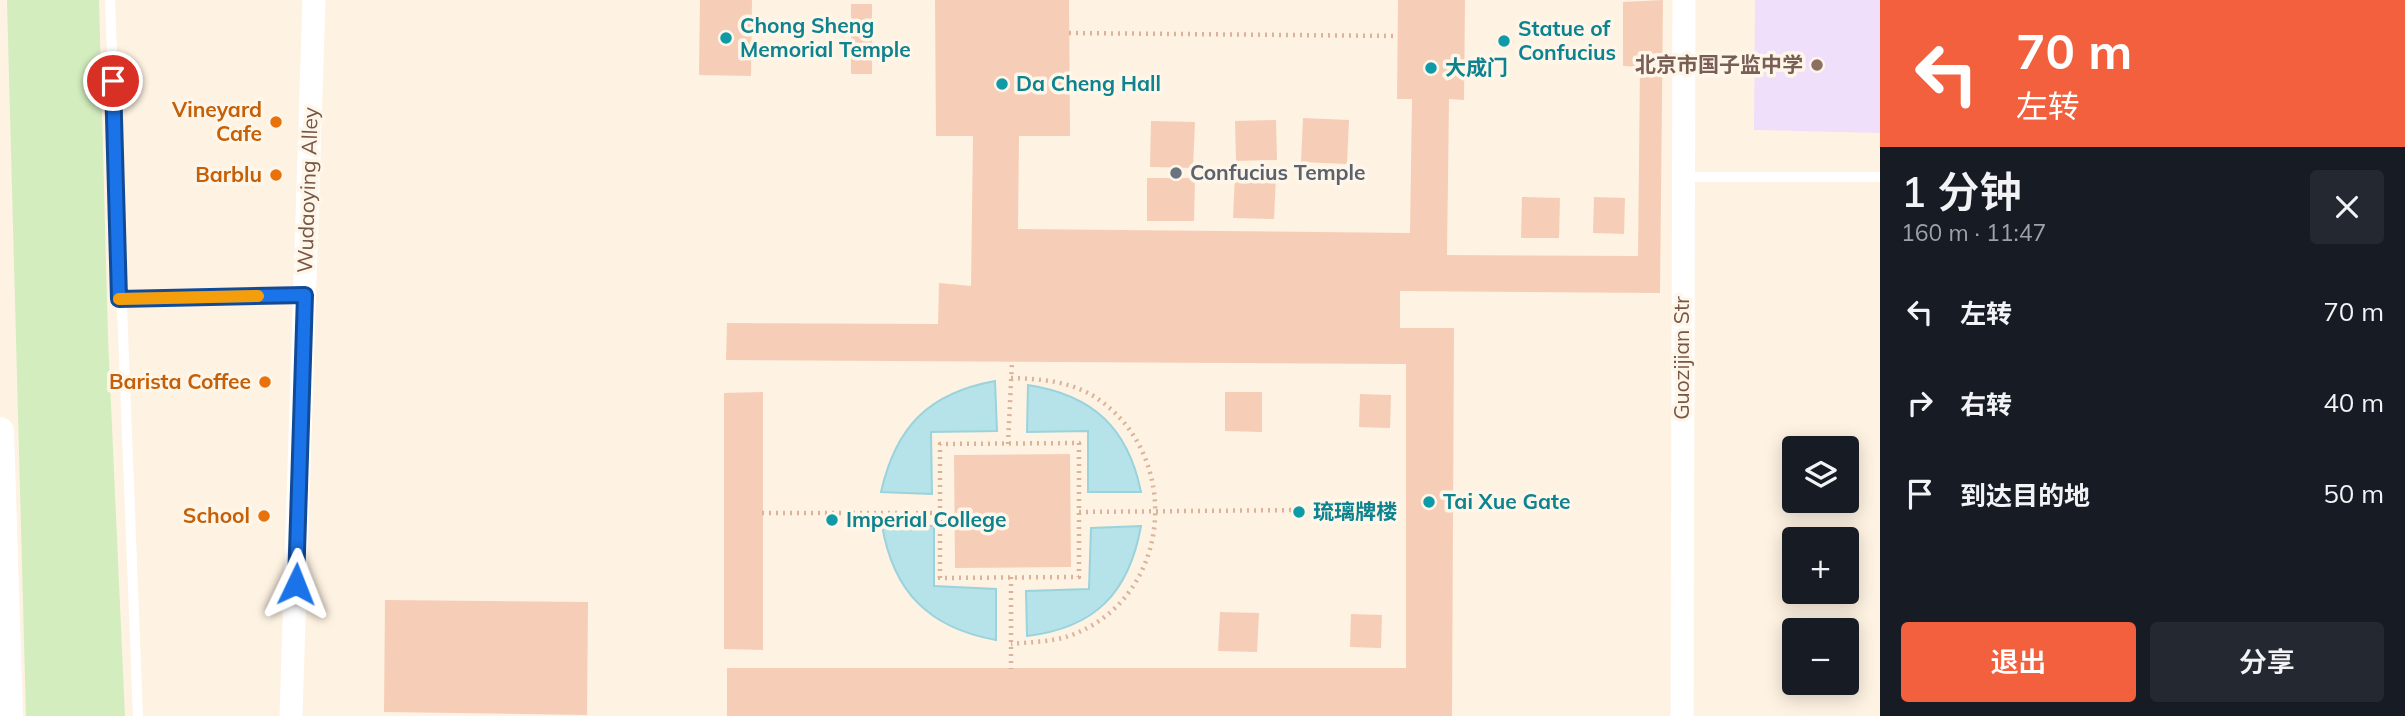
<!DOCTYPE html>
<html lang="zh">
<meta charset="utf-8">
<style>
body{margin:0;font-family:Mulish,"Noto Sans SC",sans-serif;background:#242831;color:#f1f3f6;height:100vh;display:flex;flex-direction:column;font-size:26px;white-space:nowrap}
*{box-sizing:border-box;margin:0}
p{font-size:23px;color:#9ea1a6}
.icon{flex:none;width:38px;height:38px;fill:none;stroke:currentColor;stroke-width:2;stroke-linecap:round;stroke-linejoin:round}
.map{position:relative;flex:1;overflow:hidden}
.sheet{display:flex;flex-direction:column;background:#171b24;width:525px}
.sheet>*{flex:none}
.guide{background:#f2603d;color:#fff;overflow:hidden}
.buttons{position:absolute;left:1782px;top:436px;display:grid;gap:14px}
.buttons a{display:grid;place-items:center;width:77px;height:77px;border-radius:7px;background:#171b24;box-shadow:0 4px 18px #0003;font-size:35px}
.pin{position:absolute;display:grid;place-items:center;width:60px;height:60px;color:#fff;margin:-30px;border:4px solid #fff;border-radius:50%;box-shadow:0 2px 7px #0007}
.me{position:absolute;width:77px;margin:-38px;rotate:2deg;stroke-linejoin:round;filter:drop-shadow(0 0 5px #0008)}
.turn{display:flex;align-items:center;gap:24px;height:147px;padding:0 21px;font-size:32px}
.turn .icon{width:91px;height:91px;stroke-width:2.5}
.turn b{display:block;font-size:49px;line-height:60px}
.round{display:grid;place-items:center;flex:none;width:74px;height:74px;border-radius:7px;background:#242831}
.head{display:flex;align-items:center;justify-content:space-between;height:119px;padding:0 21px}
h1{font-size:42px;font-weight:600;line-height:52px}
.cta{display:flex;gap:14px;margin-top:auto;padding:14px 21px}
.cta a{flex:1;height:80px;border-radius:7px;background:#f2603d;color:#fff;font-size:28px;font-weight:600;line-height:80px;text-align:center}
.cta a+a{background:#242831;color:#f1f3f6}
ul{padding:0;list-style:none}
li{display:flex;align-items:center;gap:21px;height:91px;padding:0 21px}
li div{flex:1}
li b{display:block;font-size:26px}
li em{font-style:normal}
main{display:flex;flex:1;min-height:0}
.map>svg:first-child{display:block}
.education{fill:#efdffa}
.green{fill:#d3edbf}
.water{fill:#b5e3e9;stroke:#9ad3dc;stroke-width:2}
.building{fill:#f6ceb7}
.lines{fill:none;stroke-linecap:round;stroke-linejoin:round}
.path{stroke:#dbb29a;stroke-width:4.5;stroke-dasharray:2 5;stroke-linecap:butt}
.service{stroke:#fff;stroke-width:10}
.minor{stroke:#fff;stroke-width:23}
.tertiary{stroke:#fff;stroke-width:28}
.route-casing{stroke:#114b97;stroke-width:18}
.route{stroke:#1a73e8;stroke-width:12}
.slow{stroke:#f59e0b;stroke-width:12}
.culture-dot{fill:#0f9aa8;stroke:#fff6ea;stroke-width:2.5}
.education-dot{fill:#8d6e63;stroke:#fff6ea;stroke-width:2.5}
.food-dot{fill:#e8710a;stroke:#fff6ea;stroke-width:2.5}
.worship-dot{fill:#6b7280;stroke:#fff6ea;stroke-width:2.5}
.labels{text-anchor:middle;stroke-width:7;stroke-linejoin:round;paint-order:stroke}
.culture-label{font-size:21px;font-weight:bold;fill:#0d838f;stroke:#fff6ea;text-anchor:start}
.education-label{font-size:21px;font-weight:bold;fill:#785e54;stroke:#fff6ea;text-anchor:end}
.food-label{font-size:21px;font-weight:bold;fill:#c56008;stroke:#fff6ea;text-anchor:end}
.worship-label{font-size:21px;font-weight:bold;fill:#5b616d;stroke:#fff6ea;text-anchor:start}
.street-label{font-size:21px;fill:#785646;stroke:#fff6ea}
</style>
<main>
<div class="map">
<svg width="1880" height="716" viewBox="0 0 1880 716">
<rect width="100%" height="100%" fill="#fef2e2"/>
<path class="education" d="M 1755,0 L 1880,0 L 1880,133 L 1754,130 Z"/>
<path class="green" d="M 7,0 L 99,0 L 108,338 L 125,716 L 26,716 Z"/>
<path class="water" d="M 995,381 L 997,431 L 931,432 L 932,494 L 881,492 C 896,426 929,393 995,381 Z
M 1028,385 C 1093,395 1128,428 1141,492 L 1088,492 L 1088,431 L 1027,432 Z
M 882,525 L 934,526 L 934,586 L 996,589 L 996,640 C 929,628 893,592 882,525 Z
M 1141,526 C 1129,593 1095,628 1027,636 L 1026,591 L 1089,589 L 1091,528 Z"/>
<path class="building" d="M 700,0 L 752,0 L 751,76 L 699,75 Z
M 935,0 L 1069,0 L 1070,136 L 1019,136 L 1018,229 L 1410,233 L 1412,99 L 1397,99 L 1398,0 L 1465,0 L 1464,100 L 1449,99 L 1447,255 L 1638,256 L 1640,67 L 1623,66 L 1623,2 L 1663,0 L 1660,293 L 1400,291 L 1400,328 L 1454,328 L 1452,716 L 727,716 L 727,668 L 1406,668 L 1406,364 L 726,360 L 727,323 L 938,324 L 939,283 L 971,286 L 973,136 L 936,136 Z
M 851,4 L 872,4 L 872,74 L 851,74 Z
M 1303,118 L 1349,120 L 1347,164 L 1301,162 Z
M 1276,120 L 1277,160 L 1236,161 L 1235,121 Z
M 1151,121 L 1195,122 L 1193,168 L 1150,167 Z
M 1235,175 L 1276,177 L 1274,219 L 1233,218 Z
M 1147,178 L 1195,178 L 1194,221 L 1147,221 Z
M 1522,197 L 1560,198 L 1559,238 L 1521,238 Z
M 1594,197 L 1625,198 L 1624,234 L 1593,233 Z
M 763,392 L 763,650 L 724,649 L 724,393 Z
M 1225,392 L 1262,392 L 1262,432 L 1225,431 Z
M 1360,394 L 1391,395 L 1390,428 L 1359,427 Z
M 1070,454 L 1071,567 L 955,568 L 954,455 Z
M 385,600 L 588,602 L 587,715 L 384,712 Z
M 1220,612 L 1259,613 L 1257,652 L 1218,651 Z
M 1351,614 L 1382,615 L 1381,648 L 1350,647 Z"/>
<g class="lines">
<path class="path" d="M 1069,33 L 1398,36
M 1011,378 C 1041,379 1072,381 1098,399 C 1184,458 1172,600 1069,636 C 1052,642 1030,642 1011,644
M 1079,443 L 1079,577 L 940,578 L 940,444 Z
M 1008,444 L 1012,362
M 1079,512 L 1301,510
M 762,513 L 940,513
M 1011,577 L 1011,669"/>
<path class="service" d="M 110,0 L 138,716
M 1683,177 L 1880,177
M 119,299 L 305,295"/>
<path class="minor" d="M 291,716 L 314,0
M 1682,716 L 1684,0"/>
<path class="tertiary" d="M 0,431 L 9,716"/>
</g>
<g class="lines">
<defs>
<path id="route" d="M 113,81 L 119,299 L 305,295 L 296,584"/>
</defs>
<use href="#route" class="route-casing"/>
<use href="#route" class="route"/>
<path class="slow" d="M 119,299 L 258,296"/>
</g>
<g class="culture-dot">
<circle cx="726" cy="38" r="7"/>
<circle cx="1504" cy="41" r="7"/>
<circle cx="1431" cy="68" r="7"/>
<circle cx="1002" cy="84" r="7"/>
<circle cx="1429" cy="502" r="7"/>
<circle cx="1299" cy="512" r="7"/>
<circle cx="832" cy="520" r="7"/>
</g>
<circle class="education-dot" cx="1817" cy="65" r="7"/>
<g class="food-dot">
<circle cx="276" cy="122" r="7"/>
<circle cx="276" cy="175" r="7"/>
<circle cx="265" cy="382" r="7"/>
<circle cx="264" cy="516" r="7"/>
</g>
<circle class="worship-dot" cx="1176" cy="173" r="7"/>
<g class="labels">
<g class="culture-label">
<text x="740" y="33">Chong Sheng<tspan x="740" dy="24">Memorial Temple</tspan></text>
<text x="1518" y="36">Statue of<tspan x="1518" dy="24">Confucius</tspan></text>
<text x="1445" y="75">大成门</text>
<text x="1016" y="91">Da Cheng Hall</text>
<text x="1443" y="509">Tai Xue Gate</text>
<text x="1313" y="519">琉璃牌楼</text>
<text x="846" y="527">Imperial College</text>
</g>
<g class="education-label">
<text x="1803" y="72">北京市国子监中学</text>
</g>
<g class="food-label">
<text x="262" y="117">Vineyard<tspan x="262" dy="24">Cafe</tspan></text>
<text x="262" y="182">Barblu</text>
<text x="251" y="389">Barista Coffee</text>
<text x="250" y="523">School</text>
</g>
<g class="worship-label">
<text x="1190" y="180">Confucius Temple</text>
</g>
<g class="street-label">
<text transform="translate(308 190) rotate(-88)" y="7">Wudaoying Alley</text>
<text transform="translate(1682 358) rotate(-90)" y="7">Guozijian Str</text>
</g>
</g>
</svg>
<div class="buttons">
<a><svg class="icon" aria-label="layers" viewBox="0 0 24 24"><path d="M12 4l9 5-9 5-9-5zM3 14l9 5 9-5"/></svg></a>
<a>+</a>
<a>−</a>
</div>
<div class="pin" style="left:113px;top:81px;background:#d93025"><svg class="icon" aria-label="arrive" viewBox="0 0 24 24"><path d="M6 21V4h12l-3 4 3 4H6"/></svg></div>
<svg class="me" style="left:296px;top:584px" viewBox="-20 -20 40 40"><path d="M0-17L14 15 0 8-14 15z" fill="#1a73e8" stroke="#fff" stroke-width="4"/></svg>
</div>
<section class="sheet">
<div class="guide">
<div class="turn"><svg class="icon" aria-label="left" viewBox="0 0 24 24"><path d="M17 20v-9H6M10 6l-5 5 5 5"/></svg><div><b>70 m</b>左转</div></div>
</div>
<div class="head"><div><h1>1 分钟</h1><p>160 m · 11:47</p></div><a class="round"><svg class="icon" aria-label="close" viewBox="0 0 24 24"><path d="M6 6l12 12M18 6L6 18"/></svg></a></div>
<ul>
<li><svg class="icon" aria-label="left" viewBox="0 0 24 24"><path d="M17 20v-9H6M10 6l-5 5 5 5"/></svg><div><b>左转</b></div><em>70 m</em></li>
<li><svg class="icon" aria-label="right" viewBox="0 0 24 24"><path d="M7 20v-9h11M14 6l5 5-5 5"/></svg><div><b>右转</b></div><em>40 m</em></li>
<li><svg class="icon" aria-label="arrive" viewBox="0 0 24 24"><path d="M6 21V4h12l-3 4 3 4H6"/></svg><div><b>到达目的地</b></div><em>50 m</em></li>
</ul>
<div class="cta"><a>退出</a><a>分享</a></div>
</section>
</main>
